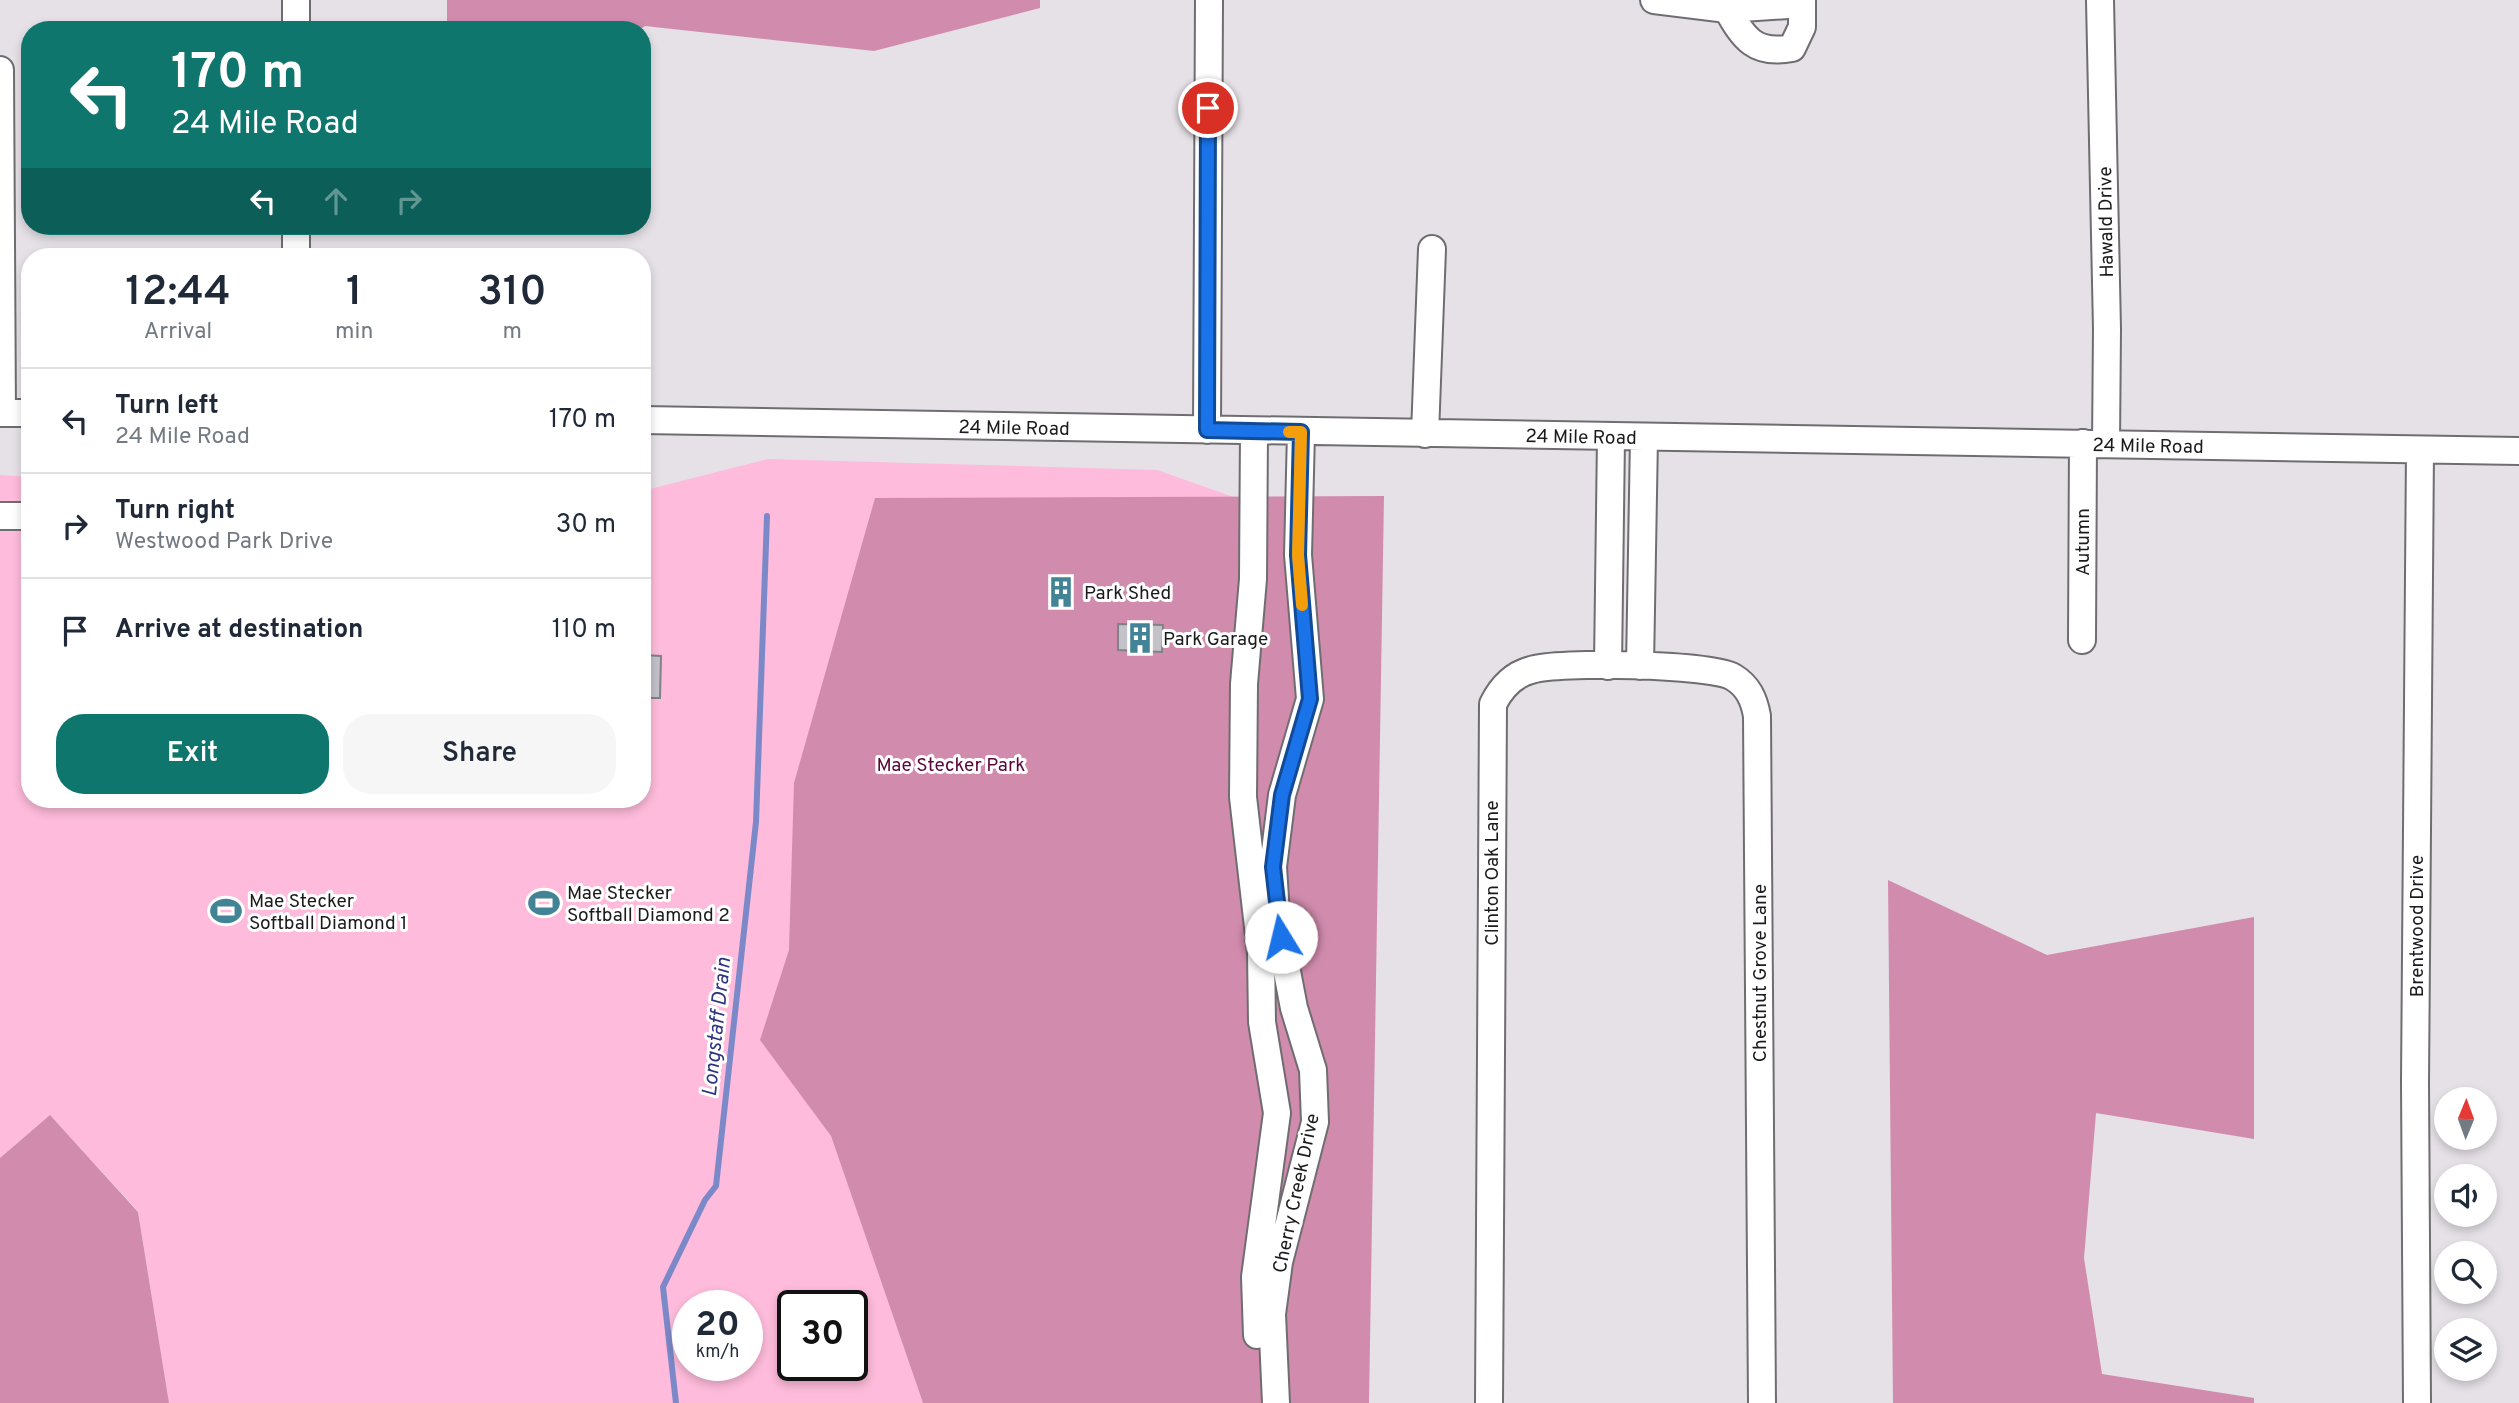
<!DOCTYPE html>
<style>
body{margin:0;font-family:Overpass,sans-serif;background:#f6f6f7;color:#1f2937;height:100vh;display:flex;flex-direction:column;font-size:26px;white-space:nowrap}
*{box-sizing:border-box;margin:0}
p{font-size:23px;color:#747a83}
.icon{flex:none;width:38px;height:38px;fill:none;stroke:currentColor;stroke-width:2;stroke-linecap:round;stroke-linejoin:round}
.map{position:relative;flex:1;overflow:hidden}
.panel{position:absolute;left:21px;top:248px;width:630px;height:560px;display:flex;flex-direction:column;background:#fff;border-radius:28px;box-shadow:0 4px 10px #0003}
.panel>*{flex:none}
.hud{position:absolute;left:21px;top:21px;width:630px;height:214px;border-radius:28px;box-shadow:0 4px 10px #0003;background:#0f766e;color:#fff;overflow:hidden}
.needle{width:46px;rotate:1deg}
.fabs{position:absolute;left:2434px;top:1087px;display:grid;gap:14px}
.fabs a{display:grid;place-items:center;width:63px;height:63px;border-radius:50%;background:#fff;box-shadow:0 4px 10px #0003;font-size:35px}
.speed{position:absolute;left:672px;top:1290px;display:flex;gap:14px;font-size:35px;font-weight:700;text-align:center}
.speed>*{display:grid;place-content:center;width:91px;height:91px;border-radius:50%;background:#fff;box-shadow:0 4px 10px #0003;line-height:1}
.speed small{font-size:18px;font-weight:400}
.speed .limit{border:4px solid #111;border-radius:10px;background:#fff;color:#111}
.pin{position:absolute;display:grid;place-items:center;width:60px;height:60px;color:#fff;margin:-30px;border:4px solid #fff;border-radius:50%;box-shadow:0 2px 7px #0007}
.me{position:absolute;width:77px;margin:-38px;rotate:351deg;stroke-linejoin:round;filter:drop-shadow(0 0 5px #0008)}
.turn{display:flex;align-items:center;gap:24px;height:147px;padding:0 35px;font-size:32px}
.turn .icon{width:91px;height:91px;stroke-width:2.5}
.turn b{display:block;font-size:49px;line-height:60px}
.lanes{display:flex;align-items:center;height:66px;padding:0 35px;background:#0003;justify-content:center;gap:35px;direction:ltr}
.lanes .off{opacity:.35}
.eta{display:flex;justify-content:space-evenly;align-items:center;height:119px;text-align:center}
.eta b{font-size:42px;font-weight:600;line-height:49px}
.cta{display:flex;gap:14px;margin-top:auto;padding:14px 35px}
.cta a{flex:1;height:80px;border-radius:28px;background:#0f766e;color:#fff;font-size:28px;font-weight:600;line-height:80px;text-align:center}
.cta a+a{background:#f6f6f7;color:#1f2937}
ul{padding:0;list-style:none}
li{display:flex;align-items:center;gap:21px;height:105px;padding:0 35px;border-top:2px solid #e0e1e3}
li div{flex:1}
li b{display:block;font-size:26px}
li em{font-style:normal}
.map>svg:first-child{display:block}
.green{fill:#febbdb;fill-rule:evenodd}
.forest{fill:#d18bad}
.lines{fill:none;stroke-linecap:round;stroke-linejoin:round}
.stream{stroke:#7c89c9;stroke-width:6}
.building{fill:#c3c2c9;stroke:#828187;stroke-width:2}
.minor-casing{stroke:#706d72;stroke-width:30}
.minor{stroke:#fff;stroke-width:26}
.route-casing{stroke:#114b97;stroke-width:18}
.route{stroke:#1a73e8;stroke-width:12}
.slow{stroke:#f59e0b;stroke-width:12}
.labels{text-anchor:middle;stroke-width:6;stroke-linejoin:round;paint-order:stroke}
.street-label{font-size:19px;fill:#1b1a1c;stroke:#fff}
.poi-label{font-size:19px;fill:#1b1a1c;stroke:#fff;text-anchor:start}
.park-label{font-size:19px;fill:#5c053c;stroke:#fff}
.water-label{font-size:21px;font-style:italic;fill:#2e3581;stroke:#fff}
</style>
<div class="map">
<svg width="2519" height="1403" viewBox="0 0 2519 1403">
<rect width="100%" height="100%" fill="#e5e1e7"/>
<path class="green" d="M 768,459 L 1157,470 L 1245,501 L 761,1040 L 831,1136 L 923,1403 L 169,1403 L 138,1211 L 50,1115 L 0,1158 L 0,475 L 30,477 L 30,800 L 642,800 L 642,491 ZM 688,1306 L 747,1306 L 747,1365 L 688,1365 ZM 793,1306 L 852,1306 L 852,1365 L 793,1365 Z"/>
<path class="forest" d="M 447,0 L 1040,0 L 1040,8 L 874,51 L 645,26 L 639,30 L 447,30 Z
M 1384,496 L 1369,1403 L 923,1403 L 831,1136 L 760,1040 L 789,950 L 794,783 L 875,498 Z
M 1888,880 L 2047,955 L 2254,917 L 2254,1139 L 2096,1113 L 2084,1258 L 2102,1374 L 2254,1398 L 2254,1403 L 1893,1403 Z
M 50,1115 L 138,1212 L 169,1403 L 0,1403 L 0,1158 Z"/>
<g class="lines">
<path class="stream" d="M 676,1403 L 663,1287 L 705,1200 L 716,1186 L 756,822 L 767,516"/>
</g>
<path class="building" d="M 1049,580 L 1073,580 L 1073,604 L 1050,604 Z
M 1118,624 L 1163,625 L 1162,652 L 1118,650 Z
M 642,655 L 661,656 L 660,698 L 642,698 Z"/>
<g class="lines">
<defs>
<path id="minor" d="M 296,0 L 296,30
M 1654,0 L 1727,9 L 1802,4
M 2100,0 L 2107,329 L 2106,444
M 1727,9 C 1744,39 1755,55 1792,48 L 1802,27 L 1802,0
M 0,70 L 2,413
M 296,226 L 296,257
M 0,413 L 30,413
M 642,420 L 2519,451
M 1207,430 L 1209,0
M 1254,431 L 1253,579 L 1244,684 L 1243,797 L 1261,953 L 1262,1022 L 1277,1113 L 1255,1277 L 1257,1335
M 1425,434 L 1432,249
M 0,516 L 30,516
M 2082,640 L 2083,443
M 1608,666 L 1611,437
M 1640,666 L 1644,437
M 1276,1403 L 1272,1314 L 1279,1262 L 1315,1122 L 1313,1070 L 1294,1008 L 1276,914 L 1273,867 L 1282,795 L 1310,699 L 1298,555 L 1301,432
M 1489,1403 L 1493,704 C 1501,688 1512,675 1531,670 C 1557,661 1710,664 1733,677 C 1748,686 1754,699 1757,716 L 1762,1403
M 2417,1403 L 2415,1082 L 2420,450"/>
</defs>
<use href="#minor" class="minor-casing"/>
<use href="#minor" class="minor"/>
</g>
<g class="lines">
<defs>
<path id="route" d="M 1208,108 L 1207,430 L 1301,432 L 1298,555 L 1310,699 L 1282,795 L 1273,867 L 1281,937"/>
</defs>
<use href="#route" class="route-casing"/>
<use href="#route" class="route"/>
<path class="slow" d="M 1289,432 L 1301,432 L 1298,555 L 1302,605"/>
</g>
<defs>
<symbol id="building-bare" viewBox="-9 -9 18 18"><path d="M-4-6H4V6H1V3H-1V6H-4ZM-2.5-4.3h1.7v1.8h-1.7ZM.8-4.3h1.7v1.8H.8ZM-2.5-1h1.7V.8h-1.7ZM.8-1h1.7V.8H.8Z" fill="#428396" stroke="#fff" stroke-width="2.5" paint-order="stroke"/></symbol>
<symbol id="stadium-bare" viewBox="-9 -9 18 18"><path d="M0-5a6.5 5 0 1 0 0 10a6.5 5 0 1 0 0-10ZM-3.5-1.8h7v3.6h-7Z" fill="#428396" stroke="#fff" stroke-width="2.5" paint-order="stroke"/></symbol>
</defs>
<g fill-rule="evenodd">
<use href="#building-bare" x="1039" y="570" width="44" height="44"/>
<use href="#building-bare" x="1118" y="616" width="44" height="44"/>
<use href="#stadium-bare" x="522" y="881" width="44" height="44"/>
<use href="#stadium-bare" x="204" y="889" width="44" height="44"/>
</g>
<g class="labels">
<g class="street-label">
<text transform="translate(2105 222) rotate(-91)" y="7">Hawald Drive</text>
<text transform="translate(1014 427) rotate(1)" y="7">24 Mile Road</text>
<text transform="translate(1581 436) rotate(1)" y="7">24 Mile Road</text>
<text transform="translate(2148 445) rotate(1)" y="7">24 Mile Road</text>
<text transform="translate(2082 542) rotate(-90)" y="7">Autumn</text>
<text transform="translate(1491 873) rotate(-90)" y="7">Clinton Oak Lane</text>
<text transform="translate(2416 926) rotate(-90)" y="7">Brentwood Drive</text>
<text transform="translate(1759 973) rotate(-90)" y="7">Chestnut Grove Lane</text>
<text transform="translate(1295 1193) rotate(-78)" y="7">Cherry Creek Drive</text>
</g>
<g class="poi-label">
<text x="1084" y="599">Park Shed</text>
<text x="1163" y="645">Park Garage</text>
<text x="567" y="899">Mae Stecker<tspan x="567" dy="22">Softball Diamond 2</tspan></text>
<text x="249" y="907">Mae Stecker<tspan x="249" dy="22">Softball Diamond 1</tspan></text>
</g>
<g class="park-label">
<text x="951" y="771">Mae Stecker Park</text>
</g>
<g class="water-label">
<text transform="translate(716 1027) rotate(-84)" y="7">Longstaff Drain</text>
</g>
</g>
</svg>
<div class="fabs">
<a><svg class="needle" viewBox="-14 -14 28 28"><path d="M0-13l5 13h-10z" fill="#e53935"/><path d="M0 13l5-13h-10z" fill="#747a83"/></svg></a>
<a><svg class="icon" aria-label="sound" viewBox="0 0 24 24"><path d="M4 9h4l5-4v14l-5-4H4zM17 9q2 3 0 6"/></svg></a>
<a><svg class="icon" aria-label="search" viewBox="0 0 24 24"><circle cx="10" cy="10" r="6"/><path d="M15 15l6 6"/></svg></a>
<a><svg class="icon" aria-label="layers" viewBox="0 0 24 24"><path d="M12 4l9 5-9 5-9-5zM3 14l9 5 9-5"/></svg></a>
</div>
<div class="speed"><div>20<small>km/h</small></div><div class="limit">30</div></div>
<div class="pin" style="left:1208px;top:108px;background:#d93025"><svg class="icon" aria-label="arrive" viewBox="0 0 24 24"><path d="M6 21V4h12l-3 4 3 4H6"/></svg></div>
<svg class="me" style="left:1281px;top:937px" viewBox="-20 -20 40 40"><circle r="19" fill="#fff"/><path d="M0-13L10 11 0 6-10 11z" fill="#1a73e8"/></svg>
<div class="hud">
<div class="turn"><svg class="icon" aria-label="left" viewBox="0 0 24 24"><path d="M17 20v-9H6M10 6l-5 5 5 5"/></svg><div><b>170 m</b>24 Mile Road</div></div>
<div class="lanes"><svg class="icon" aria-label="left" viewBox="0 0 24 24"><path d="M17 20v-9H6M10 6l-5 5 5 5"/></svg><svg class="icon off" aria-label="ahead" viewBox="0 0 24 24"><path d="M12 20V5M6 11l6-6 6 6"/></svg><svg class="icon off" aria-label="right" viewBox="0 0 24 24"><path d="M7 20v-9h11M14 6l5 5-5 5"/></svg></div>
</div>
<section class="panel">
<div class="eta">
<div><b>12:44</b><p>Arrival</p></div>
<div><b>1</b><p>min</p></div>
<div><b>310</b><p>m</p></div>
</div>
<ul>
<li><svg class="icon" aria-label="left" viewBox="0 0 24 24"><path d="M17 20v-9H6M10 6l-5 5 5 5"/></svg><div><b>Turn left</b><p>24 Mile Road</p></div><em>170 m</em></li>
<li><svg class="icon" aria-label="right" viewBox="0 0 24 24"><path d="M7 20v-9h11M14 6l5 5-5 5"/></svg><div><b>Turn right</b><p>Westwood Park Drive</p></div><em>30 m</em></li>
<li><svg class="icon" aria-label="arrive" viewBox="0 0 24 24"><path d="M6 21V4h12l-3 4 3 4H6"/></svg><div><b>Arrive at destination</b></div><em>110 m</em></li>
</ul>
<div class="cta"><a>Exit</a><a>Share</a></div>
</section>
</div>
